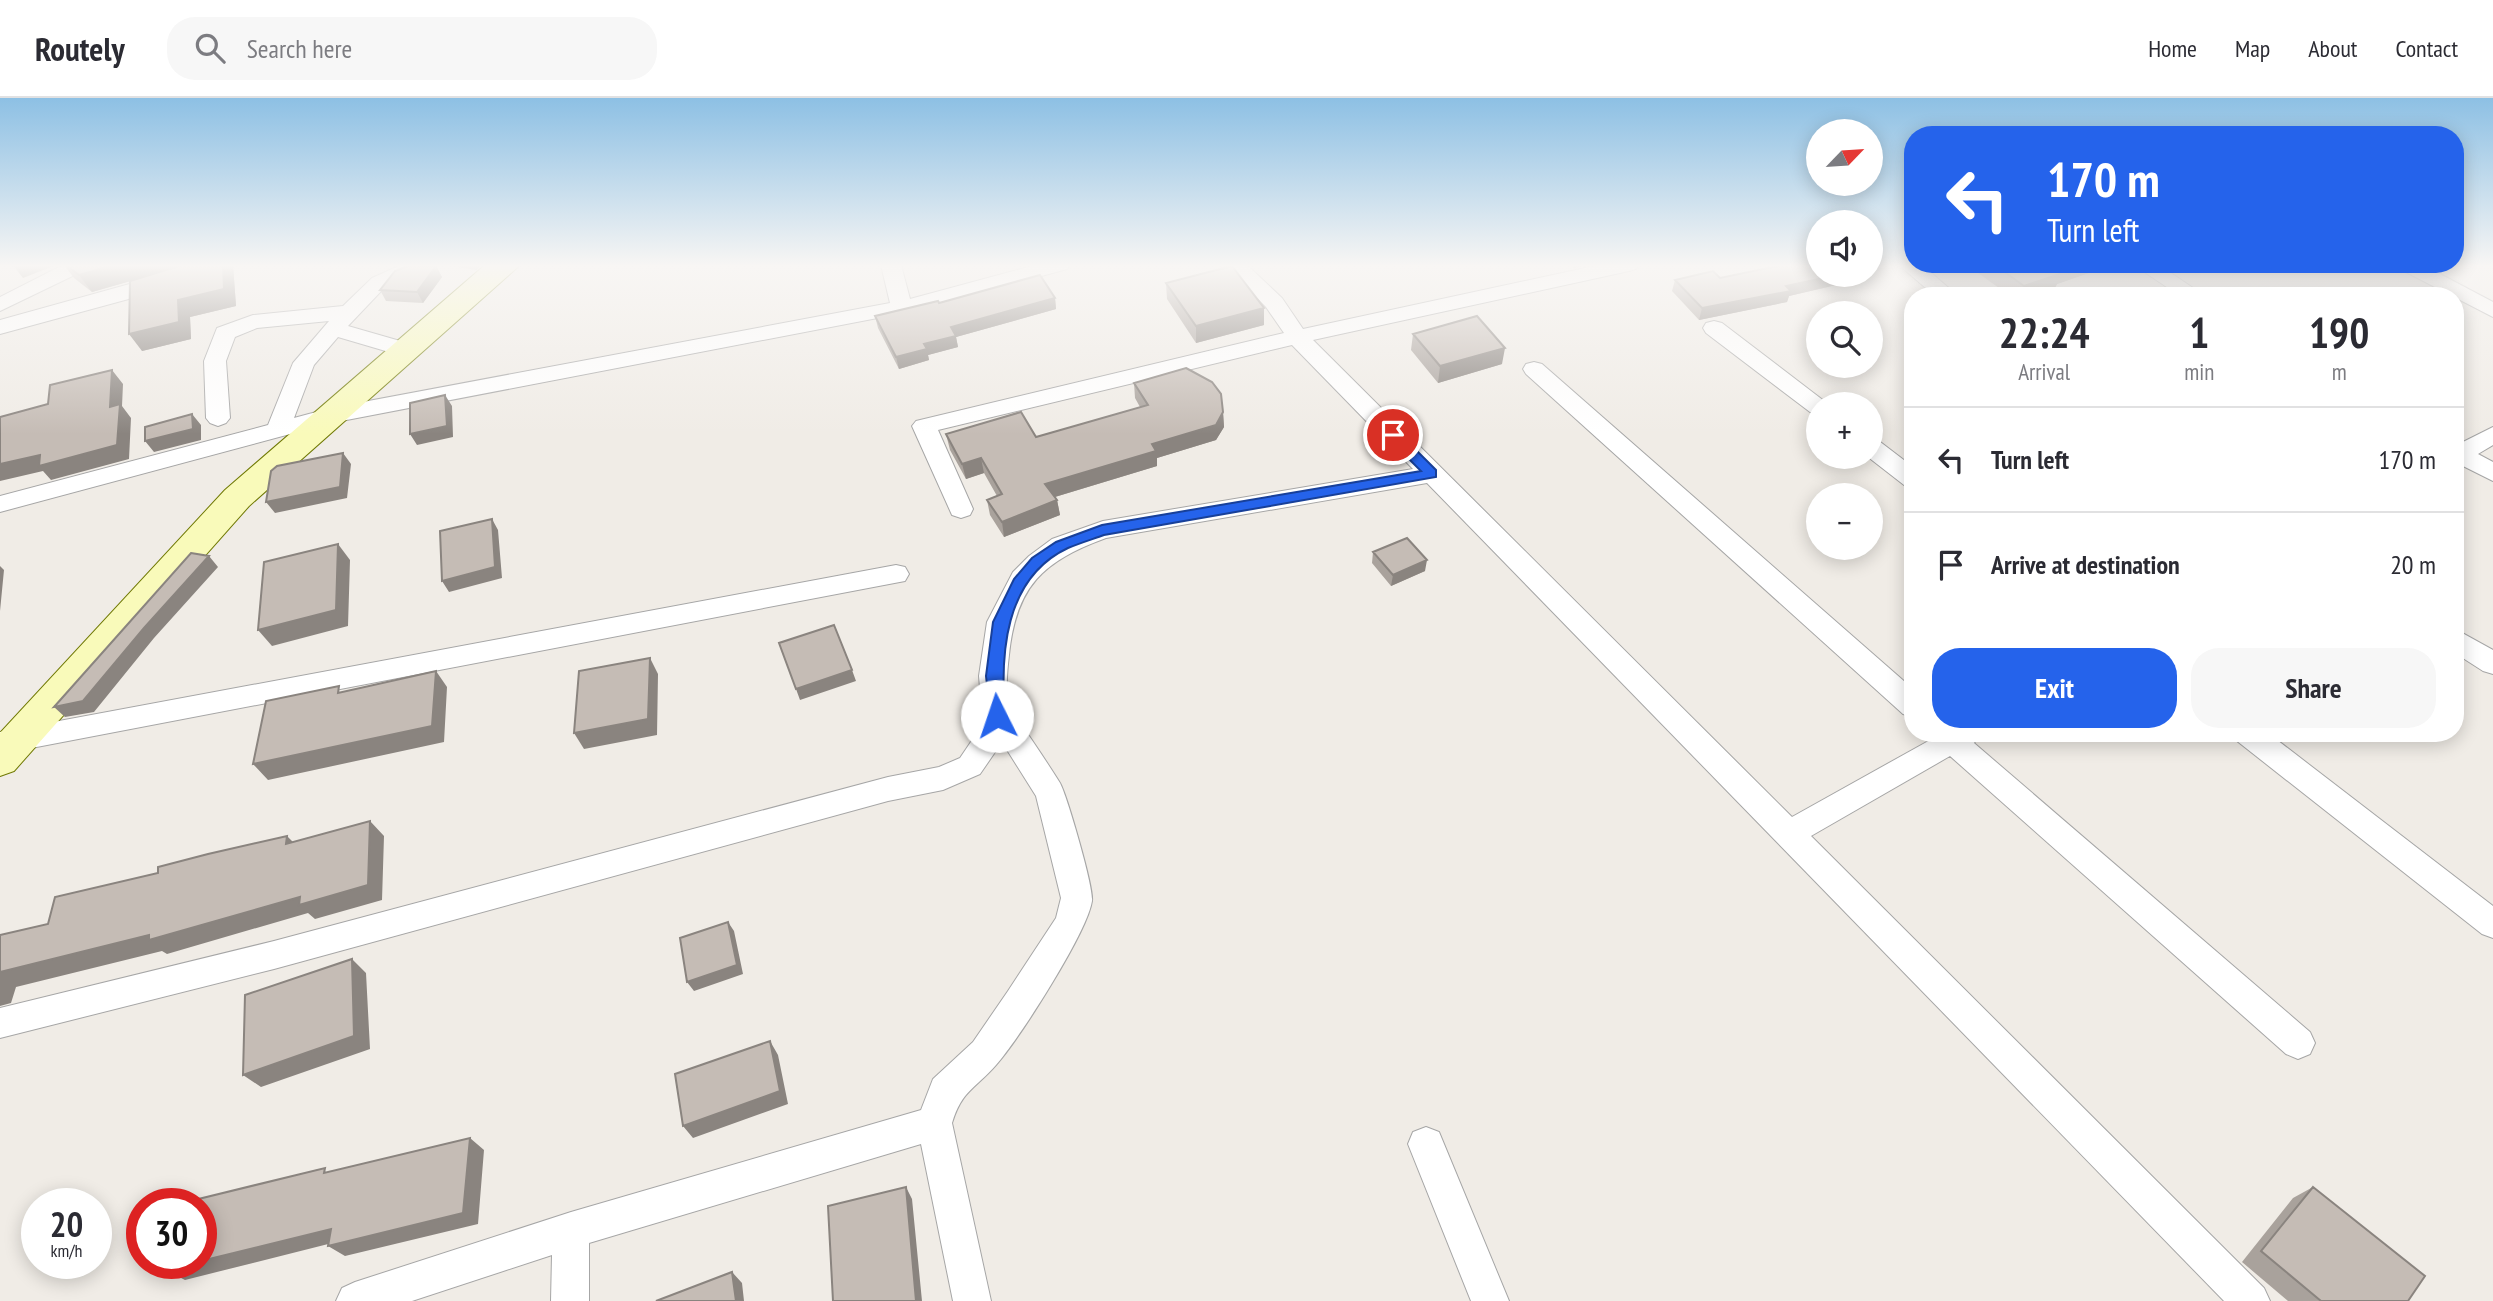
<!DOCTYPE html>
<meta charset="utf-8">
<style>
body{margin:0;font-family:"PT Sans Narrow",sans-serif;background:#f7f7f7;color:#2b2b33;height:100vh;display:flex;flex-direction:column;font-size:26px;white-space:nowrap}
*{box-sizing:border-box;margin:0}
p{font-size:23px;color:#7c7c81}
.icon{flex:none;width:38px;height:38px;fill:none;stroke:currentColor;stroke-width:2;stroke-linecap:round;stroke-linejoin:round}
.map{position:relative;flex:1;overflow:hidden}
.side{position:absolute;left:1904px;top:189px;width:560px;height:455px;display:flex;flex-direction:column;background:#fff;border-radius:28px;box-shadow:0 4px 18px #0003}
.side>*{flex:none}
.hud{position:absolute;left:1904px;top:28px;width:560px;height:147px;border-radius:28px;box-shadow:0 4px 18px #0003;background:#2563eb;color:#fff;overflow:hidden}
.needle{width:46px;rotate:65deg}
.buttons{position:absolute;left:1806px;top:21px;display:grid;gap:14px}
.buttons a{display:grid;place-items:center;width:77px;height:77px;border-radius:50%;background:#fff;box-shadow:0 4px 18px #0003;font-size:35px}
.speed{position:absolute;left:21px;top:1090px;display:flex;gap:14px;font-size:35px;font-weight:700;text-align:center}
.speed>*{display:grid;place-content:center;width:91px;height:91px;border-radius:50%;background:#fff;box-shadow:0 4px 18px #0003;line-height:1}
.speed small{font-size:18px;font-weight:400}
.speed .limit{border:10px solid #d22;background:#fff;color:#111}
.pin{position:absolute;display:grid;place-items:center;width:60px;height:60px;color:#fff;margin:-30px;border:4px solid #fff;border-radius:50%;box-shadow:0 2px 7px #0007}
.me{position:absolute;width:77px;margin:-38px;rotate:356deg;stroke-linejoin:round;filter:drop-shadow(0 0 5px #0008)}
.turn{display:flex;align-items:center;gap:24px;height:147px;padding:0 28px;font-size:32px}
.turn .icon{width:91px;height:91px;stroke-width:2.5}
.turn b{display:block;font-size:49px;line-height:60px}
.eta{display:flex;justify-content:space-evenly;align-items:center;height:119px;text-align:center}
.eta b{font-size:42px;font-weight:700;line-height:49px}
.button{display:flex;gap:14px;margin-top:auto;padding:14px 28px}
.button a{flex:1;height:80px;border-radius:28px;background:#2563eb;color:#fff;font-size:28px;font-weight:700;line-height:80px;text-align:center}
.button a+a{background:#f7f7f7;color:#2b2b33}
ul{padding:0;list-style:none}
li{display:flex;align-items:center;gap:21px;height:105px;padding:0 28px;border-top:2px solid #e1e1e2}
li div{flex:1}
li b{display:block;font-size:26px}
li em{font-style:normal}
header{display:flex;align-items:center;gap:42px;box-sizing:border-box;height:98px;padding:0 35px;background:#fff;border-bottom:2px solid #e1e1e2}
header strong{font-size:33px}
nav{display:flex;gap:38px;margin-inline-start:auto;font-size:24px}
.search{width:490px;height:63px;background:#f7f7f7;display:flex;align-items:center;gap:18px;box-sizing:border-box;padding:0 24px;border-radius:28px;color:#7c7c81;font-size:26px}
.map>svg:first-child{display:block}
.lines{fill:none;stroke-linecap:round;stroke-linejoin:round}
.street-casing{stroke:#a6a6a6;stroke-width:2}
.secondary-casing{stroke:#707904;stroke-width:2}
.street{fill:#fff;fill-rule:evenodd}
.secondary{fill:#f9faba;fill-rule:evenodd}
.wall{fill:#a9a29c}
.shaded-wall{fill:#8a847f}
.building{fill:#c5bcb5;stroke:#8a847f;stroke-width:2}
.route{fill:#2563eb;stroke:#184099;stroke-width:2}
</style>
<header>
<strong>Routely</strong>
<div class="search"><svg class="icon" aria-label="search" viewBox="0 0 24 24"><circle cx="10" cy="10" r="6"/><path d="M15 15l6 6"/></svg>Search here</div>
<nav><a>Home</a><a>Map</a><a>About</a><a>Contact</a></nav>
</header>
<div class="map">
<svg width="2493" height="1203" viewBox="0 0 2493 1203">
<rect width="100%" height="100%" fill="#f0ece6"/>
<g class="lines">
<defs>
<path id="street" d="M 63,167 L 90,167 L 87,171 L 0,213 L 0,199 Z
M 198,167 L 230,167 L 227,171 L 147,196 L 0,236 L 0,222 Z
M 401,167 L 429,167 L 426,171 L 386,188 L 348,228 L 414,247 L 417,252 L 414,257 L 406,259 L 338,239 L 314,267 L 294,320 L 331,310 L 890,205 L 881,167 L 901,167 L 910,201 L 1036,167 L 1070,167 L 1067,171 L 914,213 L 331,325 L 0,414 L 0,398 L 268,327 L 293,265 L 329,223 L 257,230 L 235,239 L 226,263 L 230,320 L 226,325 L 218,328 L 210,325 L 206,320 L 204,263 L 217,230 L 253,217 L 343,208 L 372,180 Z
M 1225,167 L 1247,167 L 1282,200 L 1303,231 L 1599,167 L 1639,167 L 1636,171 L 1629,173 L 1313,242 L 1792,719 L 1932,641 L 1929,635 L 1981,635 L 1974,645 L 2310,934 L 2315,945 L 2310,956 L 2298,961 L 2286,956 L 1950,658 L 1811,738 L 2264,1190 L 2270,1203 L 2224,1203 L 1427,385 L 1106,440 C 1043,463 1016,488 1009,557 C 1007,574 1005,594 1010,610 C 1011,615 1016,619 1019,623 C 1033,644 1047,664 1060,685 C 1067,698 1094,790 1092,803 C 1087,835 1019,941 996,967 C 975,991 962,992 952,1025 L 991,1203 L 953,1203 L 921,1046 L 589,1145 L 589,1203 L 551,1203 L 552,1157 L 412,1203 L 336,1203 L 342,1190 L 355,1184 L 571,1114 L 921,1012 L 933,981 L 973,944 L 1008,893 L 1056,820 L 1061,800 L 1036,698 L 1002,644 L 980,676 L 943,692 L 888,703 L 274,871 L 0,940 L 0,910 L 274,843 L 888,679 L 939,669 L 960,660 L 983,626 L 979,578 L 987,524 L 1013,474 L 1029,458 L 1052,441 L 1103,423 L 1413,371 L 1292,247 L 938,332 L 973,411 L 970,417 L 961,420 L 952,417 L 912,328 L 916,323 L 1284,235 L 1266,209 Z
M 1899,167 L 1922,167 L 1958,198 L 1935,198 Z
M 2134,167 L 2159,167 L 2205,198 L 2180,198 Z
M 2397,167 L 2423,167 L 2493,204 L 2493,219 L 2400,171 Z
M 1714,223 L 1722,225 L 1828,306 L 1818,306 L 1818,316 L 1810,314 L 1706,235 L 1703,230 L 1706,225 Z
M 1534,264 L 1542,266 L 1913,591 L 1913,619 L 1903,616 L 1526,276 L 1523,271 L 1526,266 Z
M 2493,329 L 2493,347 L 2478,356 L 2493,364 L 2493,383 L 2459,366 L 2455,367 L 2455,345 L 2459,346 Z
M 1871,341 L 1879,343 L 1913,369 L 1913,389 L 1904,387 L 1868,359 L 1871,359 Z
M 896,467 L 905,469 L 909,476 L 905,483 L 0,656 L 0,634 Z
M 2455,531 L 2493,552 L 2493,576 L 2483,573 L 2455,555 Z
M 2233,635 L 2268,635 L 2493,808 L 2493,840 L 2482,836 L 2237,643 Z
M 1426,1029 L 1439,1034 L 1509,1203 L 1471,1203 L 1408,1046 L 1413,1034 Z"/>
<path id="secondary" d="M 485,167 L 520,167 L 249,408 L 14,673 L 0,678 L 0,635 L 225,392 Z"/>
</defs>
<use href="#street" class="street-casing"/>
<use href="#secondary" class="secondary-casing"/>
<use href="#street" class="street"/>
<use href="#secondary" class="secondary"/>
</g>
<path class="wall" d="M 64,167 L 233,167 L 236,208 L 190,219 L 191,241 L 142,253 L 130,183 L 92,194 L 74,180 Z
M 445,167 L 481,167 L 476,172 Z
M 1967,167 L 2107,167 L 2106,169 L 2057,186 L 2055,190 L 2031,198 L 2010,198 Z
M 436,168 L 442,179 L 423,205 L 386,203 L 380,192 Z
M 1818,177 L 1868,177 L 1866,180 L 1789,198 L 1787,204 L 1699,222 L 1672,193 L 1675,182 L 1720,180 Z
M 1166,185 L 1264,210 L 1264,227 L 1196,245 L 1167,201 Z
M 1055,200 L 1056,211 L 956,239 L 958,249 L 928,257 L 929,262 L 899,271 L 878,230 L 875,218 L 939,205 Z
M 1413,236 L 1502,266 L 1438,285 L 1411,252 Z
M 1134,285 L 1223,314 L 1224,329 L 1216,342 L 1157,360 L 1157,368 L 1055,399 L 1057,402 L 1060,417 L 1004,439 L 990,417 L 987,402 L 997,398 L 984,375 L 966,381 L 950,352 L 946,336 L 1036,339 L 1140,309 L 1135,300 Z
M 1373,454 L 1425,473 L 1391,488 L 1372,465 Z
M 2313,1089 L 2408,1203 L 2288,1203 L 2242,1164 L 2293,1100 Z"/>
<path class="shaded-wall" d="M 13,167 L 56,167 L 23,180 Z
M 115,167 L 187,167 L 92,194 L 79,177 Z
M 223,167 L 233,167 L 236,208 L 190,219 L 191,241 L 142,253 L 129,236 L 178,202 Z
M 474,167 L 481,167 L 476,172 Z
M 1573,167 L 1590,167 L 1573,170 Z
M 2076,167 L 2107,167 L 2106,169 L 2057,186 L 2055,190 L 2031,198 L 2019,198 L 2024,188 L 2059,173 Z
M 436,168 L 442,179 L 423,205 L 417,194 Z
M 1837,177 L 1868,177 L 1866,180 L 1789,198 L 1787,204 L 1699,222 L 1702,210 L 1786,188 Z
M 1055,200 L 1056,211 L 956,239 L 958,249 L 928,257 L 929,262 L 899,271 L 896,259 L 924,246 L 951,229 Z
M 1264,210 L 1264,227 L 1196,245 L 1196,228 Z
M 1505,250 L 1502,266 L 1438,285 L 1440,268 Z
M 112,272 L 123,286 L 122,308 L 131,320 L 129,361 L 51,382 L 43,373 L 0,383 L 0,366 L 110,309 Z
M 445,297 L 452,308 L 453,339 L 417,347 L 410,336 Z
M 1223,314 L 1224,329 L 1216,342 L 1157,360 L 1157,368 L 1048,401 L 1045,386 L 1152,346 Z
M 192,316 L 201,327 L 201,342 L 154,354 L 145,343 Z
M 343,355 L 351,366 L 347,400 L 275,415 L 266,404 Z
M 981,360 L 984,375 L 966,381 L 962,366 Z
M 1057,402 L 1060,417 L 1004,439 L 1002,424 Z
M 492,421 L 498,432 L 502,480 L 449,494 L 442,483 Z
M 338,446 L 350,462 L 348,528 L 272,548 L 258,532 Z
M 209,458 L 218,469 L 154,540 L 94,614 L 65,619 L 54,609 L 144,530 Z
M 1427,462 L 1425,473 L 1391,488 L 1393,477 Z
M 0,468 L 4,472 L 0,513 Z
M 650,560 L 658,576 L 657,637 L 584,651 L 574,635 Z
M 852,572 L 856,583 L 800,602 L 796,591 Z
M 436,573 L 447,589 L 444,644 L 268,682 L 253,666 Z
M 370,723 L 384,738 L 382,802 L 315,821 L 308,815 L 167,856 L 162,853 L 16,889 L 11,905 L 0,908 L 0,874 Z
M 287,738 L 302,753 L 286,746 Z
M 728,824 L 734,833 L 743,876 L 694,893 L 687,884 Z
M 352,861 L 366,875 L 370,951 L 261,989 L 243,977 Z
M 770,943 L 778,957 L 788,1006 L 693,1040 L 683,1028 Z
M 470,1040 L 484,1052 L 478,1126 L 345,1158 L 328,1148 Z
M 906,1089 L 912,1101 L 922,1203 L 916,1203 Z
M 331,1131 L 348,1141 L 185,1182 L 165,1172 L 191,1166 L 201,1166 L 201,1163 Z
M 732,1174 L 742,1185 L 744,1203 L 736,1203 Z"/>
<path class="building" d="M 66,167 L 115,167 L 79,177 Z
M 182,167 L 223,167 L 224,191 L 178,202 L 179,224 L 129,236 L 130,183 Z
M 410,167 L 436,168 L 417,194 L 380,192 L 395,173 Z
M 1782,167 L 1818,167 L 1818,177 L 1837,177 L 1786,188 L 1791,193 L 1702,210 L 1675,182 L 1713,173 L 1720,180 Z
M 1995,167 L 2076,167 L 2059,173 L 2063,175 L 2024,188 Z
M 1232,168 L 1264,210 L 1196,228 L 1166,185 Z
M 1040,177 L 1055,200 L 951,229 L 956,238 L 924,246 L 927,251 L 896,259 L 875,218 L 938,203 L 939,205 Z
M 1477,218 L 1505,250 L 1440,268 L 1413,236 Z
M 1186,270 L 1212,284 L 1221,296 L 1223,314 L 1216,327 L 1152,346 L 1156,353 L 1045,386 L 1057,402 L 1002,424 L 987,402 L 1002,396 L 981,360 L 962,366 L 946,336 L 1021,314 L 1036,339 L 1148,307 L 1134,285 Z
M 112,272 L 110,309 L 120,306 L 117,347 L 39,368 L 40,357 L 0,366 L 0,319 L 48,306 L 50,287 Z
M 445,297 L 447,328 L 410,336 L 410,305 Z
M 192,316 L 193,331 L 145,343 L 145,329 Z
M 343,355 L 340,389 L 266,404 L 271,373 L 277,368 Z
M 492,421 L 495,469 L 442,483 L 440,433 Z
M 1407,440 L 1427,462 L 1393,477 L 1373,454 Z
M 338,446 L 336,512 L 258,532 L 264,464 Z
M 191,455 L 209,458 L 144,530 L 83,603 L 54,609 Z
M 834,527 L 852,572 L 796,591 L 779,545 Z
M 650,560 L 648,621 L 574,635 L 579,573 Z
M 436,573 L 432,628 L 253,666 L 266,603 L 339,588 L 338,595 Z
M 370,723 L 368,787 L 299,807 L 300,799 L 149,842 L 149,837 L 0,874 L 0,837 L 48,826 L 55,799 L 158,775 L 158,769 L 208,756 L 287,738 L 286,746 Z
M 728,824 L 737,867 L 687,884 L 680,840 Z
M 352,861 L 354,938 L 243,977 L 245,897 Z
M 770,943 L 780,993 L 683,1028 L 675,976 Z
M 470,1040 L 463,1115 L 328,1148 L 331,1131 L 201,1163 L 201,1106 L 178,1106 L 325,1070 L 324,1075 Z
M 906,1089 L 916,1203 L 833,1203 L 828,1108 Z
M 2313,1089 L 2425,1178 L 2408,1203 L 2321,1203 L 2261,1153 Z
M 166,1166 L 191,1166 L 165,1172 Z
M 732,1174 L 736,1203 L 656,1203 Z"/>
<linearGradient id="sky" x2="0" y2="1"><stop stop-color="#8dc0e4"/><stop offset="0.5" stop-color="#f8f6f4"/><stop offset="1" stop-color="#f8f6f4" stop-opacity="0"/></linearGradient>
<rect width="2493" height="336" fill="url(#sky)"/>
<path class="route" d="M 1393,332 L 1398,334 L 1436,372 L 1436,379 L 1104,437 C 1093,441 1080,445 1068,450 C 1004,480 1000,557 1005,618 L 1002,622 L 991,622 L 986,578 L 993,524 L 1014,481 L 1032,460 L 1056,444 L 1102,427 L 1421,373 L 1388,340 L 1388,334 Z"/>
</svg>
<div class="buttons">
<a><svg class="needle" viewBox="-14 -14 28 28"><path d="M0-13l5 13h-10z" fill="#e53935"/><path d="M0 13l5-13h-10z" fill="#7c7c81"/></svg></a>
<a><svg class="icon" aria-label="sound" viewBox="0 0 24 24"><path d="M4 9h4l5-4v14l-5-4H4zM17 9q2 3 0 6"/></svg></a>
<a><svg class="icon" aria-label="search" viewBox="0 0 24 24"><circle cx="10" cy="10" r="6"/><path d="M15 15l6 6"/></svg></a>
<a>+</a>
<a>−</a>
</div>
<div class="speed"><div>20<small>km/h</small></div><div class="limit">30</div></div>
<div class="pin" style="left:1393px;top:337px;background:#d93025"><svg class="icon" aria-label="arrive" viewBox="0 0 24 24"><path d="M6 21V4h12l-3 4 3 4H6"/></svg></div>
<svg class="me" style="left:997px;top:618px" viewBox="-20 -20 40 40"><circle r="19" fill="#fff"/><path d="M0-13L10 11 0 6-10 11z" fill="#2563eb"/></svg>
<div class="hud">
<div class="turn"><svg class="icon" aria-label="left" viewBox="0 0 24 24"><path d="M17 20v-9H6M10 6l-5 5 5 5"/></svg><div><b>170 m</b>Turn left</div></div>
</div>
<section class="side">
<div class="eta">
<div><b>22:24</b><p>Arrival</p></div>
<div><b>1</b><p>min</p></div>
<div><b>190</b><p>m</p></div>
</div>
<ul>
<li><svg class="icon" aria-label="left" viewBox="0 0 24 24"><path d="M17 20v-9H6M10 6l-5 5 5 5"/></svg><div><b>Turn left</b></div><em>170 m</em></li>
<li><svg class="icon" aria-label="arrive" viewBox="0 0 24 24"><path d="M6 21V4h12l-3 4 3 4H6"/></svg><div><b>Arrive at destination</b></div><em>20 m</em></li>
</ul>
<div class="button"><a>Exit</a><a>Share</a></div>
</section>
</div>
